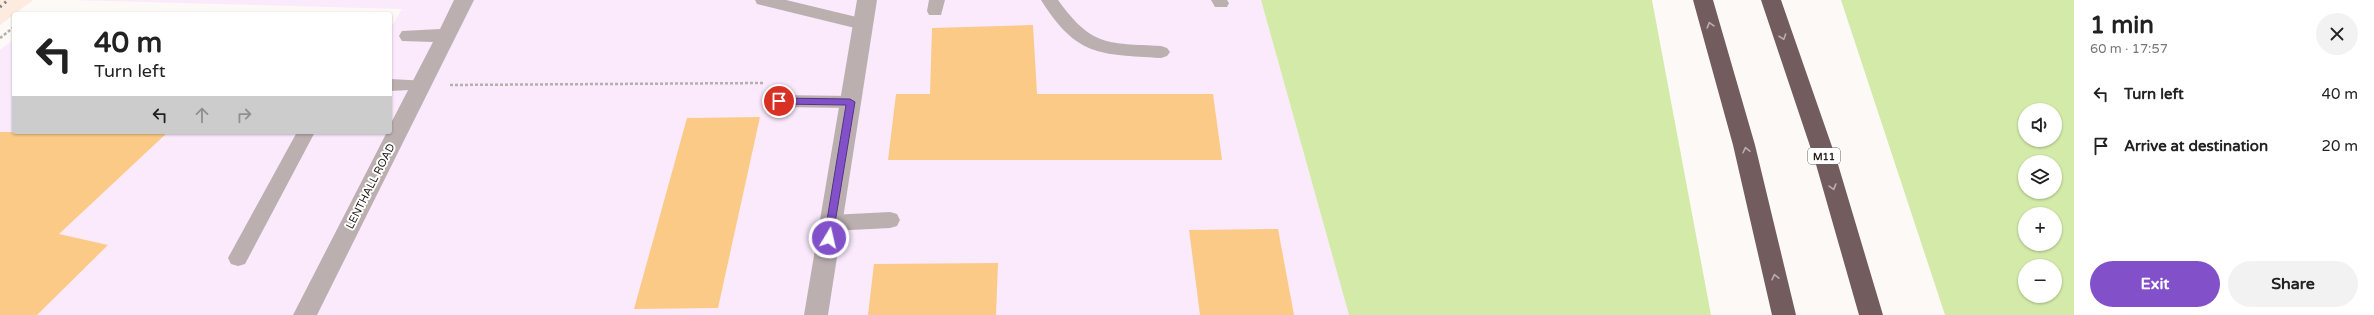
<!DOCTYPE html>
<meta charset="utf-8">
<style>
body{margin:0;font-family:"Varela Round",sans-serif;background:#f2f2f2;color:#222;height:100vh;display:flex;flex-direction:column;font-size:15px;white-space:nowrap}
*{box-sizing:border-box;margin:0}
p{font-size:13px;color:#767676}
.icon{flex:none;width:22px;height:22px;fill:none;stroke:currentColor;stroke-width:2;stroke-linecap:round;stroke-linejoin:round}
.map{position:relative;flex:1;overflow:hidden}
.drawer{display:flex;flex-direction:column;background:#fff;width:300px}
.drawer>*{flex:none}
.guide{position:absolute;left:12px;top:12px;width:380px;height:122px;border-radius:4px;box-shadow:0 1px 3px #0004;background:#fff;color:#222;overflow:hidden}
.fabs{position:absolute;left:2018px;top:103px;display:grid;gap:8px}
.fabs a{display:grid;place-items:center;width:44px;height:44px;border-radius:50%;background:#fff;box-shadow:0 1px 3px #0004;font-size:20px}
.pin{position:absolute;display:grid;place-items:center;width:34px;height:34px;color:#fff;margin:-17px;border:2px solid #fff;border-radius:50%;box-shadow:0 1px 4px #0007}
.me{position:absolute;width:44px;margin:-22px;rotate:9deg;stroke-linejoin:round;filter:drop-shadow(0 0 3px #0008)}
.turn{display:flex;align-items:center;gap:14px;height:84px;padding:0 16px;font-size:18px}
.turn .icon{width:52px;height:52px;stroke-width:2.5}
.turn b{display:block;font-size:28px;line-height:34px}
.lanes{display:flex;align-items:center;height:38px;padding:0 16px;background:#0003;justify-content:center;gap:20px;direction:ltr}
.lanes .off{opacity:.35}
.round{display:grid;place-items:center;flex:none;width:42px;height:42px;border-radius:21px;background:#f2f2f2}
.head{display:flex;align-items:center;justify-content:space-between;height:68px;padding:0 16px}
h1{font-size:24px;font-weight:700;line-height:30px}
.button{display:flex;gap:8px;margin-top:auto;padding:8px 16px}
.button a{flex:1;height:46px;border-radius:24px;background:#8251c9;color:#fff;font-size:16px;font-weight:700;line-height:46px;text-align:center}
.button a+a{background:#f2f2f2;color:#222}
ul{padding:0;list-style:none}
li{display:flex;align-items:center;gap:12px;height:52px;padding:0 16px}
li div{flex:1}
li b{display:block;font-size:15px}
li em{font-style:normal}
main{display:flex;flex:1;min-height:0}
.map>svg:first-child{display:block}
.built{fill:#fdebe0}
.industrial{fill:#faeafc}
.green{fill:#d3eaa8;fill-rule:evenodd}
.building{fill:#fcca87}
.lines{fill:none;stroke-linecap:round;stroke-linejoin:round}
.path{stroke:#b5b0ad;stroke-width:2.5;stroke-dasharray:3 2;stroke-linecap:butt}
.service{fill:#bbafb0;fill-rule:evenodd}
.minor{fill:#bbafb0;fill-rule:evenodd}
.motorway{fill:#735c5e;fill-rule:evenodd}
.rail{stroke:#87817e;stroke-width:3;stroke-dasharray:2 4;stroke-linecap:butt}
.oneway{stroke:#b9aeae}
.route{fill:#8251c9;stroke:#543583}
.labels{text-anchor:middle;stroke-width:4;stroke-linejoin:round;paint-order:stroke}
.shield{fill:#fff;stroke:#67625f;stroke-width:1}
.shield-label{font-size:10px;font-weight:bold;fill:#261e1a}
.street-label{font-size:11px;fill:#261e1a;stroke:#fff}
</style>
<main>
<div class="map">
<svg width="2074" height="315" viewBox="0 0 2074 315">
<rect width="100%" height="100%" fill="#fdf9f6"/>
<path class="built" d="M 0,0 L 33,0 L 0,25 Z"/>
<path class="industrial" d="M 73,0 L 1261,0 L 1349,315 L 0,315 L 0,50 L 14,39 L 14,132 L 390,132 L 390,24 L 393,24 L 402,9 Z"/>
<path class="green" d="M 1261,0 L 1652,0 L 1711,315 L 1349,315 Z
M 1841,0 L 2074,0 L 2074,315 L 1945,315 ZM 2025,110 L 2055,110 L 2055,140 L 2025,140 ZM 2025,162 L 2055,162 L 2055,192 L 2025,192 ZM 2025,214 L 2055,214 L 2055,244 L 2025,244 ZM 2025,266 L 2055,266 L 2055,296 L 2025,296 Z"/>
<path class="building" d="M 1033,25 L 1037,94 L 1213,94 L 1222,160 L 888,160 L 896,94 L 930,94 L 932,28 Z
M 760,117 L 718,308 L 634,309 L 687,118 Z
M 0,132 L 168,132 L 59,234 L 108,245 L 37,315 L 0,315 Z
M 1278,229 L 1294,315 L 1200,315 L 1189,230 Z
M 998,263 L 996,315 L 868,315 L 874,264 Z"/>
<g class="lines">
<path class="path" d="M 0,38 L 14,27
M 450,85 L 763,83"/>
<path class="service" d="M 755,0 L 786,0 L 869,20 L 871,24 L 869,28 L 863,30 L 757,4 Z
M 929,0 L 945,0 L 941,15 L 929,15 L 927,11 Z
M 1041,0 L 1058,0 C 1092,47 1107,43 1161,46 L 1167,48 L 1170,52 L 1167,56 L 1161,58 C 1099,54 1077,57 1041,0 Z
M 1211,0 L 1227,0 L 1229,3 L 1227,7 L 1215,7 Z
M 390,79 L 428,81 L 431,85 L 428,89 L 390,91 Z
M 779,95 L 851,96 L 857,97 L 860,102 L 857,107 L 851,108 L 779,107 L 773,106 L 770,101 L 773,96 Z
M 297,132 L 315,132 L 245,264 L 238,266 L 231,264 L 228,258 Z
M 890,212 L 897,214 L 900,220 L 897,226 L 890,228 L 831,231 L 824,229 L 821,223 L 824,217 L 831,215 Z"/>
<path class="minor" d="M 454,0 L 474,0 L 317,315 L 293,315 L 387,132 L 390,132 L 390,125 L 433,42 L 402,41 L 399,36 L 402,31 L 440,29 Z
M 857,0 L 877,0 L 828,315 L 804,315 Z"/>
<path class="motorway" d="M 1693,0 L 1713,0 L 1755,145 L 1796,315 L 1772,315 L 1733,145 Z
M 1761,0 L 1781,0 L 1837,161 L 1883,315 L 1859,315 L 1815,161 Z"/>
<path class="rail" d="M 0,7 L 8,0"/>
</g>
<defs><path id="oneway-chevron" d="M-2-3.5L2.5 0L-2 3.5" fill="none" stroke-width="1.6" stroke-linecap="round" stroke-linejoin="round"/></defs>
<g class="oneway">
<use href="#oneway-chevron" transform="translate(1710 25) rotate(-106)"/>
<use href="#oneway-chevron" transform="translate(1783 37) rotate(71)"/>
<use href="#oneway-chevron" transform="translate(1746 150) rotate(-103)"/>
<use href="#oneway-chevron" transform="translate(1833 187) rotate(74)"/>
<use href="#oneway-chevron" transform="translate(1775 277) rotate(-103)"/>
</g>
<path class="route" d="M 779,98 L 850,99 L 855,102 L 832,241 L 829,242 L 824,238 L 846,105 L 779,104 L 775,101 Z"/>
<g class="labels">
<rect class="shield" x="1808" y="148" width="32" height="16" rx="3"/>
<g class="shield-label">
<text x="1824" y="160">M11</text>
</g>
<g class="street-label">
<text transform="translate(370 186) rotate(-63)" y="4">LENTHALL ROAD</text>
</g>
</g>
</svg>
<div class="fabs">
<a><svg class="icon" aria-label="sound" viewBox="0 0 24 24"><path d="M4 9h4l5-4v14l-5-4H4zM17 9q2 3 0 6"/></svg></a>
<a><svg class="icon" aria-label="layers" viewBox="0 0 24 24"><path d="M12 4l9 5-9 5-9-5zM3 14l9 5 9-5"/></svg></a>
<a>+</a>
<a>−</a>
</div>
<div class="pin" style="left:779px;top:101px;background:#d93025"><svg class="icon" aria-label="arrive" viewBox="0 0 24 24"><path d="M6 21V4h12l-3 4 3 4H6"/></svg></div>
<svg class="me" style="left:829px;top:238px" viewBox="-20 -20 40 40"><circle r="17" fill="#8251c9" stroke="#fff" stroke-width="3"/><path d="M0-11L8 9 0 5-8 9z" fill="#fff"/></svg>
<div class="guide">
<div class="turn"><svg class="icon" aria-label="left" viewBox="0 0 24 24"><path d="M17 20v-9H6M10 6l-5 5 5 5"/></svg><div><b>40 m</b>Turn left</div></div>
<div class="lanes"><svg class="icon" aria-label="left" viewBox="0 0 24 24"><path d="M17 20v-9H6M10 6l-5 5 5 5"/></svg><svg class="icon off" aria-label="ahead" viewBox="0 0 24 24"><path d="M12 20V5M6 11l6-6 6 6"/></svg><svg class="icon off" aria-label="right" viewBox="0 0 24 24"><path d="M7 20v-9h11M14 6l5 5-5 5"/></svg></div>
</div>
</div>
<section class="drawer">
<div class="head"><div><h1>1 min</h1><p>60 m · 17:57</p></div><a class="round"><svg class="icon" aria-label="close" viewBox="0 0 24 24"><path d="M6 6l12 12M18 6L6 18"/></svg></a></div>
<ul>
<li><svg class="icon" aria-label="left" viewBox="0 0 24 24"><path d="M17 20v-9H6M10 6l-5 5 5 5"/></svg><div><b>Turn left</b></div><em>40 m</em></li>
<li><svg class="icon" aria-label="arrive" viewBox="0 0 24 24"><path d="M6 21V4h12l-3 4 3 4H6"/></svg><div><b>Arrive at destination</b></div><em>20 m</em></li>
</ul>
<div class="button"><a>Exit</a><a>Share</a></div>
</section>
</main>
